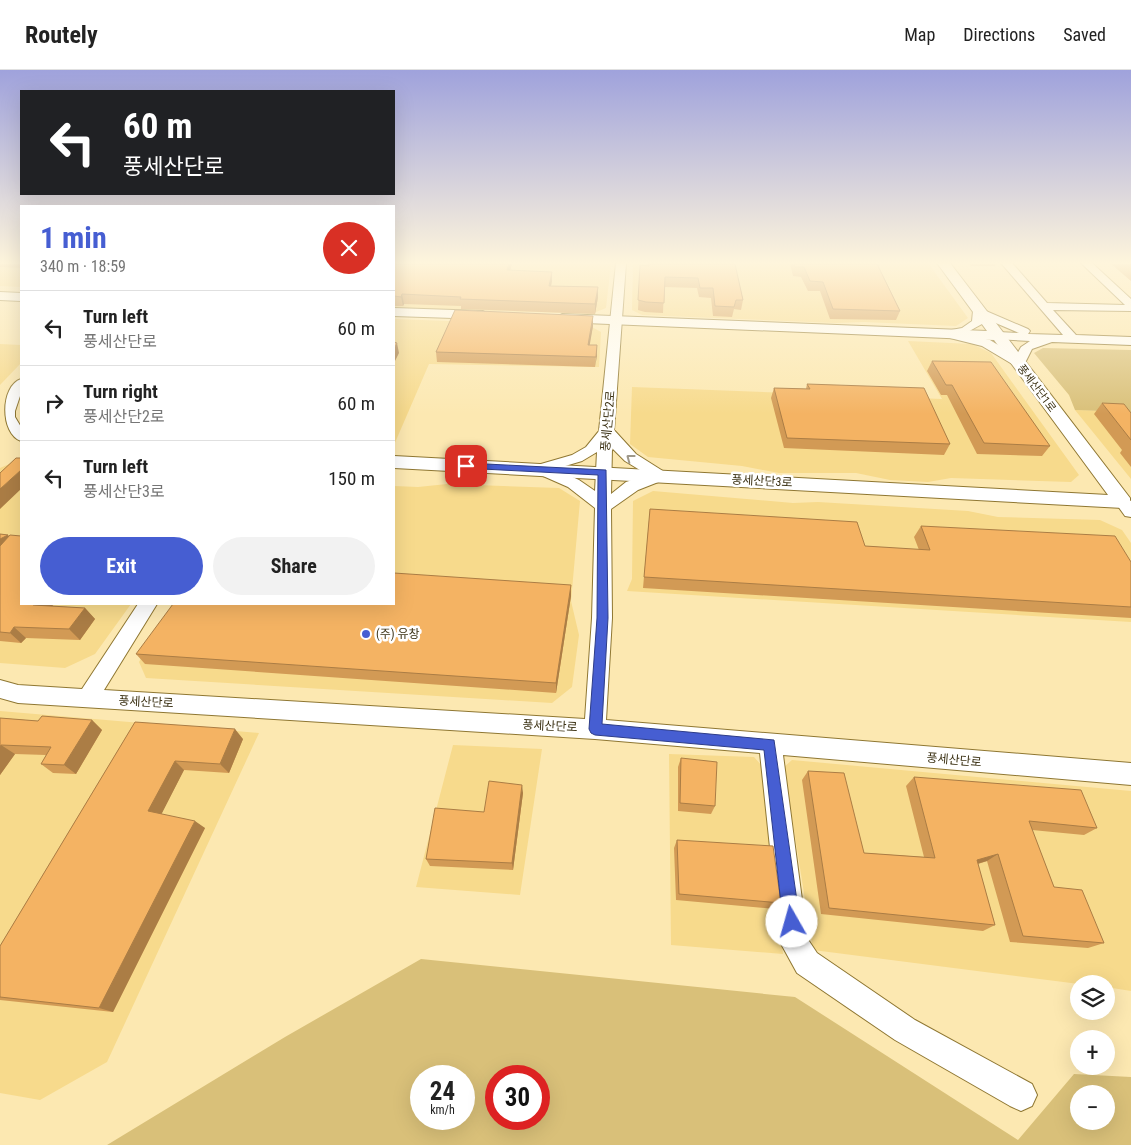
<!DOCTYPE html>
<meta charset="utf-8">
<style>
body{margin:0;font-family:"Roboto Condensed","Noto Sans KR",sans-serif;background:#f2f2f2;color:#222;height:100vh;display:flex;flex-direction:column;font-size:19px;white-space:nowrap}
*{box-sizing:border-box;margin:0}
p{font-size:16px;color:#767676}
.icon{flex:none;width:28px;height:28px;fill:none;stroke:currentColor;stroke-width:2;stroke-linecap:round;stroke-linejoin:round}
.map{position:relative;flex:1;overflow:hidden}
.sheet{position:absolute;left:20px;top:135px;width:375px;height:400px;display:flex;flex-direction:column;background:#fff;border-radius:0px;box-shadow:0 5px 20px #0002}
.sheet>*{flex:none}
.top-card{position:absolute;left:20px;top:20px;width:375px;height:105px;border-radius:0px;box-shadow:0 5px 20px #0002;background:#202124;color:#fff;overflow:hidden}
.buttons{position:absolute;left:1070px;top:905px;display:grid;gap:10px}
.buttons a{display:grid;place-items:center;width:45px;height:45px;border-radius:50%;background:#fff;box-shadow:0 5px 20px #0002;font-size:25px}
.speed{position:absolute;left:410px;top:995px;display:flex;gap:10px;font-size:25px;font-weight:700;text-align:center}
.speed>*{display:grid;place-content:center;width:65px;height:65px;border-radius:50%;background:#fff;box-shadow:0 5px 20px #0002;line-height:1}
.speed small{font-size:12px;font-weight:400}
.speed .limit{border:8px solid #d22;background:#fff;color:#111}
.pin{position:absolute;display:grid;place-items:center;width:42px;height:42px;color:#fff;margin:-21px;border-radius:10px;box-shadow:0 2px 8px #0006}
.me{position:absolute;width:55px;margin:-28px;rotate:353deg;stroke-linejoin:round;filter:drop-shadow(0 0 4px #0008)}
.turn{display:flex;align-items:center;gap:18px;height:105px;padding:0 20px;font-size:22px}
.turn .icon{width:65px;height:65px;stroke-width:2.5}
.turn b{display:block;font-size:35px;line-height:42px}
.round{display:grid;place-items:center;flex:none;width:52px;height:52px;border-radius:26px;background:#f2f2f2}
.head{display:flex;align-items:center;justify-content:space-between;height:85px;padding:0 20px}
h1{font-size:30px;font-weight:700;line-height:38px;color:#465ed2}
.primary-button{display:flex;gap:10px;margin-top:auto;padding:10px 20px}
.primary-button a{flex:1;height:58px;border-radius:30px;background:#465ed2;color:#fff;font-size:20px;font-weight:700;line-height:58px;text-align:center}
.primary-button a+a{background:#f2f2f2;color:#222}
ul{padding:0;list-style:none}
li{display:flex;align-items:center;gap:15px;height:75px;padding:0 20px;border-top:1px solid #e0e0e0}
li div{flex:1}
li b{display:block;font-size:19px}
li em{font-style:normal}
header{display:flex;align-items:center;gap:30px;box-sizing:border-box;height:70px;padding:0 25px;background:#fff;border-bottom:1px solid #e0e0e0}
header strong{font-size:24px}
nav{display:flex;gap:28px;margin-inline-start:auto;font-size:18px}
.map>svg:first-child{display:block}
.built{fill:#f7da8c}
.green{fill:#d9c079;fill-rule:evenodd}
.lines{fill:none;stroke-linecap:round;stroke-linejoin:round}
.minor-casing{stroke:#8f7732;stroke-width:2}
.tertiary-casing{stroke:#8f7732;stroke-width:2}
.minor{fill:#fff;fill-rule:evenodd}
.tertiary{fill:#fff;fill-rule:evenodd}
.wall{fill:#d29a55}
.shaded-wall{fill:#ab7d45}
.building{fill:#f4b363;stroke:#ab7d45}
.oneway{stroke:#9e988a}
.route{fill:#465ed2;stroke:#2e3d88}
.poi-dot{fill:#465ed2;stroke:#fff;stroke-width:2}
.labels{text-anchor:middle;stroke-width:5;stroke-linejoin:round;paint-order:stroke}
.far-street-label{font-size:11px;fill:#3c3215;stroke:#fff}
.street-label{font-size:12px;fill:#3c3215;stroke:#fff}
.poi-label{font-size:12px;fill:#3c3215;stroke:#fff;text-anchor:start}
</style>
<header>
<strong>Routely</strong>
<nav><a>Map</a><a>Directions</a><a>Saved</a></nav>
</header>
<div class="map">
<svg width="1131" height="1075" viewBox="0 0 1131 1075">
<rect width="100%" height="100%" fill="#fce8b1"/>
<path class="built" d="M 928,193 L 968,248 L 956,256 L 864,252 L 835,253 L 642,245 L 632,240 L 633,194 Z
M 0,194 L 21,194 L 21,217 L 0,216 Z
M 394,194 L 611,194 L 606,238 L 591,244 L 394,238 Z
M 394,249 L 590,256 L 601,262 L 599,297 L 429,294 L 394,375 Z
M 908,271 L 972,274 L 991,283 L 1079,405 L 1071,412 L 951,408 L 928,412 L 890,410 L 856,403 L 779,403 L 742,396 L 648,387 L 630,374 L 632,317 L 942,329 Z
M 0,274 L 21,275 L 21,293 L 0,315 Z
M 1075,340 L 1131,342 L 1131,409 Z
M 21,389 L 21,534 L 131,534 L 95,584 L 65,598 L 0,593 L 0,398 Z
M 447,414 L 559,418 L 580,431 L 571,531 L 579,565 L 572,617 L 552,633 L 146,608 L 139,592 L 172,534 L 394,534 L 394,416 L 418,417 Z
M 653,421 L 793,433 L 818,432 L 968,441 L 998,447 L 1100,450 L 1122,460 L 1131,473 L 1131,552 L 627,521 L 632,509 L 633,431 Z
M 0,641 L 259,663 L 107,992 L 40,1030 L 0,1023 Z
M 453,675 L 542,679 L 520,825 L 416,817 Z
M 669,684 L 754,687 L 763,697 L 783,884 L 671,875 Z
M 792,690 L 1131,721 L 1131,921 L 1106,917 L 1106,914 L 1079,914 L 813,880 L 784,697 Z"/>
<path class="green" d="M 1043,278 L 1131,280 L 1131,342 L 1075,340 L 1069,325 L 1034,283 Z
M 421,889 L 795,927 L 1018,1070 L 1074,1004 L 1131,1007 L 1131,1075 L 107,1075 L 285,967 ZM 421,1006 L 464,1006 L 464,1049 L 421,1049 ZM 496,1006 L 539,1006 L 539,1049 L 496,1049 ZM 1079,1024 L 1106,1024 L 1106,1051 L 1079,1051 Z"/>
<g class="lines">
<defs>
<path id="minor" d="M 616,193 L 626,193 L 614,360 L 636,384 L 666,403 L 669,406 L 666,409 L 638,420 L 611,439 L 612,548 L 606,650 L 1131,693 L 1131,715 L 783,685 L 807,868 L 817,883 L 915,950 L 1032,1014 L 1037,1025 L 1032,1036 L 1021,1041 L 1010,1036 L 895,970 L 797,903 L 780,872 L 760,683 L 595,669 L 18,633 L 0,628 L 0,610 L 18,615 L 82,619 L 138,534 L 157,534 L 104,620 L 585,649 L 592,548 L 595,438 L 568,417 L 534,402 L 531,399 L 534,396 L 572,385 L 586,377 L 599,361 ZM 612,378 L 625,391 L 648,405 L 626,412 L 611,424 ZM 597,382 L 595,421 L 579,410 L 555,399 L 582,391 Z
M 1001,193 L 1012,193 L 1047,233 L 1125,235 L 1081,193 L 1092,193 L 1131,229 L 1131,241 L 1053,240 L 1076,265 L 1131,267 L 1131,275 L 1052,272 L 1032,279 L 1023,297 L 1019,298 L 982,276 L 946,267 L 944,264 L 946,261 L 962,258 L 972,251 L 973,241 L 979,238 L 1028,259 L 1030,261 L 1028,264 L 1063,265 ZM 984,248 L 1019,263 L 998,262 L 992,266 L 994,269 L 1030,271 L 1021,277 L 1016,286 L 990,270 L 964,264 L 982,254 Z
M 1123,427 L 1131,431 L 1131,447 L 1125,446 L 1115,432 L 1117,428 Z"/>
<path id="tertiary" d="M 937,193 L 950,193 L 1130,428 L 1130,436 L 1123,438 L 394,398 L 394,386 L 1108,425 L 994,270 L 562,252 L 555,248 L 562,244 L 987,261 Z
M 0,222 L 21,223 L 21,231 L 0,230 Z
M 394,238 L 483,241 L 490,245 L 483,249 L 394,246 Z
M 21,309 L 21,323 L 15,341 L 15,347 L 21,357 L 21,371 C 0,364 0,316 21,309 Z"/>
</defs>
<use href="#minor" class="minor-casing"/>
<use href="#tertiary" class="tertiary-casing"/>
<use href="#minor" class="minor"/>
<use href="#tertiary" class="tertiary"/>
</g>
<path class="wall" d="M 0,194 L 21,194 L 21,198 L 0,197 Z
M 394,194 L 512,194 L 510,201 L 552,202 L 552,211 L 551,216 L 598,217 L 598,227 L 595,244 L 461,239 L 461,236 L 404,234 L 403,236 L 394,236 Z
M 647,194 L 735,194 L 743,230 L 741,240 L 734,239 L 732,247 L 713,246 L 711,228 L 699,227 L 697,218 L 664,217 L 663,243 L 645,242 L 638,240 L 640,195 L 647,196 Z
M 790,194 L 880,194 L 879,197 L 900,241 L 896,250 L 830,249 L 820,221 L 808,221 L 801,207 L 793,206 Z
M 969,194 L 996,194 L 995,196 L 971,196 Z
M 1111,194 L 1131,194 L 1131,211 Z
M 593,256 L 589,275 L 597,275 L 595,297 L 437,292 L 436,282 Z
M 932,291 L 1050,376 L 1042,386 L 977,384 L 947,325 L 941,325 L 927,301 Z
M 807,314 L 950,374 L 944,385 L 784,378 L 771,328 L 774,318 L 806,319 Z
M 1102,333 L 1131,343 L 1131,397 L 1120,383 L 1122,380 L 1094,344 Z
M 650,439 L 865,476 L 919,480 L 914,467 L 921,456 L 1131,492 L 1131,548 L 643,518 Z
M 0,464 L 8,465 L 9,467 L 21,534 L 54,534 L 51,536 L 85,538 L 95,549 L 80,570 L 26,568 L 21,573 L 0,571 Z
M 571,515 L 571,526 L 556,623 L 145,594 L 136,584 Z
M 0,648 L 38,651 L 92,650 L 102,660 L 76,704 L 53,703 L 41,694 L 46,685 L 15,684 L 0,705 Z
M 135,652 L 243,669 L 229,703 L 184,700 L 161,744 L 205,758 L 113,942 L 0,930 L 0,876 Z
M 681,688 L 715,736 L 711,744 L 678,741 L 678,697 Z
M 808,701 L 864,783 L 924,787 L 906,716 L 914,707 L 1097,758 L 1084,765 L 1032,760 L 1054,817 L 1104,873 L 1088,878 L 1010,872 L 987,791 L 978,794 L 995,855 L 983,861 L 821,844 L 802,710 Z
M 523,723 L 513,800 L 430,796 L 426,789 L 484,742 Z
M 677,770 L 781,833 L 775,839 L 676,830 L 674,778 Z"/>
<path class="shaded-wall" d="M 509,194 L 512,194 L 507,210 L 507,200 Z
M 552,202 L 552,211 L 549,225 L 549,216 Z
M 598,217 L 598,227 L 595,244 L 595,234 Z
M 402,224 L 404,234 L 403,236 L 401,227 Z
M 593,246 L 593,256 L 588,285 L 588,275 Z
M 397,273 L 399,283 L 394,293 L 394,279 Z
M 597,275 L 597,286 L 595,297 L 596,287 Z
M 21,400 L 21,419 L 0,439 L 0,419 Z
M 8,465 L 18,476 L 0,485 L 0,469 Z
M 571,515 L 571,526 L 556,623 L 556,613 Z
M 34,534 L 54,534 L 44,546 L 33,535 Z
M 85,538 L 95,549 L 80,570 L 69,559 Z
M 14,557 L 26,568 L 21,573 L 10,563 Z
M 92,650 L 102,660 L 76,704 L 64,695 Z
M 235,659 L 243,669 L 229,703 L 220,694 Z
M 1,675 L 15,684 L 0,705 L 0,677 Z
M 175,691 L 184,700 L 159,749 L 148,741 Z
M 522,715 L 523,723 L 513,800 L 512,793 Z
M 195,751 L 205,758 L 113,942 L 99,938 Z
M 998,784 L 987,791 L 966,797 L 977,790 Z"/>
<path class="building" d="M 394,194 L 509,194 L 507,200 L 552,202 L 549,216 L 598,217 L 595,234 L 460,229 L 461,227 L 402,224 L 401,227 L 394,226 Z
M 648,194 L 735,194 L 743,230 L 736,230 L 734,237 L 715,236 L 713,218 L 700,218 L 698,208 L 665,207 L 664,233 L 646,232 L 638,230 L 640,195 L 649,196 Z
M 794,194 L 877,194 L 900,241 L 833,239 L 823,212 L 810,211 L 804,197 L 795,197 Z
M 455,240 L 593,246 L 588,275 L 597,275 L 596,287 L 436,282 Z
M 394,272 L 397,273 L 394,279 Z
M 932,291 L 991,292 L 1050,376 L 984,373 L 952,315 L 946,315 Z
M 807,314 L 924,318 L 950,374 L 787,368 L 774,318 L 810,319 Z
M 1102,333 L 1124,334 L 1131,343 L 1131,370 Z
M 16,388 L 21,388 L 21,400 L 0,419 L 0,403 Z
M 650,439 L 857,452 L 865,476 L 930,480 L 921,456 L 1115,466 L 1131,492 L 1131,537 L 644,507 Z
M 0,464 L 8,465 L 0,469 Z
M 10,465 L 21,466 L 21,534 L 34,534 L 33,535 L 85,538 L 69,559 L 14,557 L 10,563 L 0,562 L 0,476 Z
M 394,503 L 571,515 L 556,613 L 136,584 L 173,534 L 394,534 Z
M 42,646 L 92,650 L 64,695 L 41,694 L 51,677 L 1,675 L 0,677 L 0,648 L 38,651 Z
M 135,652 L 235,659 L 220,694 L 175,691 L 148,741 L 195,751 L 99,938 L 0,927 L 0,876 Z
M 681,688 L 717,692 L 715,736 L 680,733 Z
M 808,701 L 844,703 L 864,783 L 935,788 L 914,707 L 1081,720 L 1097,758 L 1029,751 L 1054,817 L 1082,820 L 1104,873 L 1023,866 L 998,784 L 977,790 L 995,855 L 829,838 Z
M 489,711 L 522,715 L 512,793 L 426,789 L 435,738 L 484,742 Z
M 677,770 L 773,776 L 781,833 L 679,824 Z"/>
<defs><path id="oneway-chevron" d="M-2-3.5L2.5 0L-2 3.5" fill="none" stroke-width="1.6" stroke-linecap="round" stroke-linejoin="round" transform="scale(1.25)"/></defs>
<use class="oneway" href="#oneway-chevron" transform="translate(630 388) rotate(-143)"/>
<linearGradient id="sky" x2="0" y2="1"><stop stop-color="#9fa2dc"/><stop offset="0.56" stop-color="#fef5dc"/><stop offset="1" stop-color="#fef5dc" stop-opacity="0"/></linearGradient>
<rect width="1131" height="344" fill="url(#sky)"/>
<path class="route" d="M 466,393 L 606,400 L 608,548 L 602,654 L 774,670 L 800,852 L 797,857 L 792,860 L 786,857 L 783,852 L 764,680 L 595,665 L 591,663 L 589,659 L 597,548 L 598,405 L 463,398 L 463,394 Z"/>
<circle class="poi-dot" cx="366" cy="564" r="5"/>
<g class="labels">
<g class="far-street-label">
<text transform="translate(1037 318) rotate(53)" y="4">풍세산단1로</text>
</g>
<g class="street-label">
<text transform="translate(608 351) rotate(-85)" y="4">풍세산단2로</text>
<text transform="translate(762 411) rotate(3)" y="4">풍세산단3로</text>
<text transform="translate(146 632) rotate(3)" y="4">풍세산단로</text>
<text transform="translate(550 656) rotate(3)" y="4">풍세산단로</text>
<text transform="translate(954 690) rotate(5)" y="4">풍세산단로</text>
</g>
<g class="poi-label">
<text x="376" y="568">(주) 유창</text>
</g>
</g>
</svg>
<div class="buttons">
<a><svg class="icon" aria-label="layers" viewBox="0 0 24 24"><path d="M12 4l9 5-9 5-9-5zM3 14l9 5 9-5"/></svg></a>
<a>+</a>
<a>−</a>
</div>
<div class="speed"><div>24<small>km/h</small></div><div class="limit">30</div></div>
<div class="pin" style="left:466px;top:396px;background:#d93025"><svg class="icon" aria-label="arrive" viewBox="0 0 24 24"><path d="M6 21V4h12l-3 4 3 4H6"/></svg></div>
<svg class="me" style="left:792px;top:852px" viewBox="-20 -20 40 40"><circle r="19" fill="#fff"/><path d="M0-13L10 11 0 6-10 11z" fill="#465ed2"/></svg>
<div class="top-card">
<div class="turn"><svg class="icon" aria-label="left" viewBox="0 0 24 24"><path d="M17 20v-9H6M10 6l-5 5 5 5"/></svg><div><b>60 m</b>풍세산단로</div></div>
</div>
<section class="sheet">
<div class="head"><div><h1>1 min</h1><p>340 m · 18:59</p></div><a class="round" style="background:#d93025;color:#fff"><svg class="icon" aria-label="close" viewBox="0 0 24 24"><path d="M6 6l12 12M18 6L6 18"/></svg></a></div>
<ul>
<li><svg class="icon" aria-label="left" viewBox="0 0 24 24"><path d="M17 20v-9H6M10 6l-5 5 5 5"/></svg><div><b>Turn left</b><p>풍세산단로</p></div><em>60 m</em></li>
<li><svg class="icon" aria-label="right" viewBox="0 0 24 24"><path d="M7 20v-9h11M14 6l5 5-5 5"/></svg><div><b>Turn right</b><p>풍세산단2로</p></div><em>60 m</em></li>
<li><svg class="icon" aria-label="left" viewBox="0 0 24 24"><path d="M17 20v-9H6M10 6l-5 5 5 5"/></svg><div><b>Turn left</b><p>풍세산단3로</p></div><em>150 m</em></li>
</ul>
<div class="primary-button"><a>Exit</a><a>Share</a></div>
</section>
</div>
